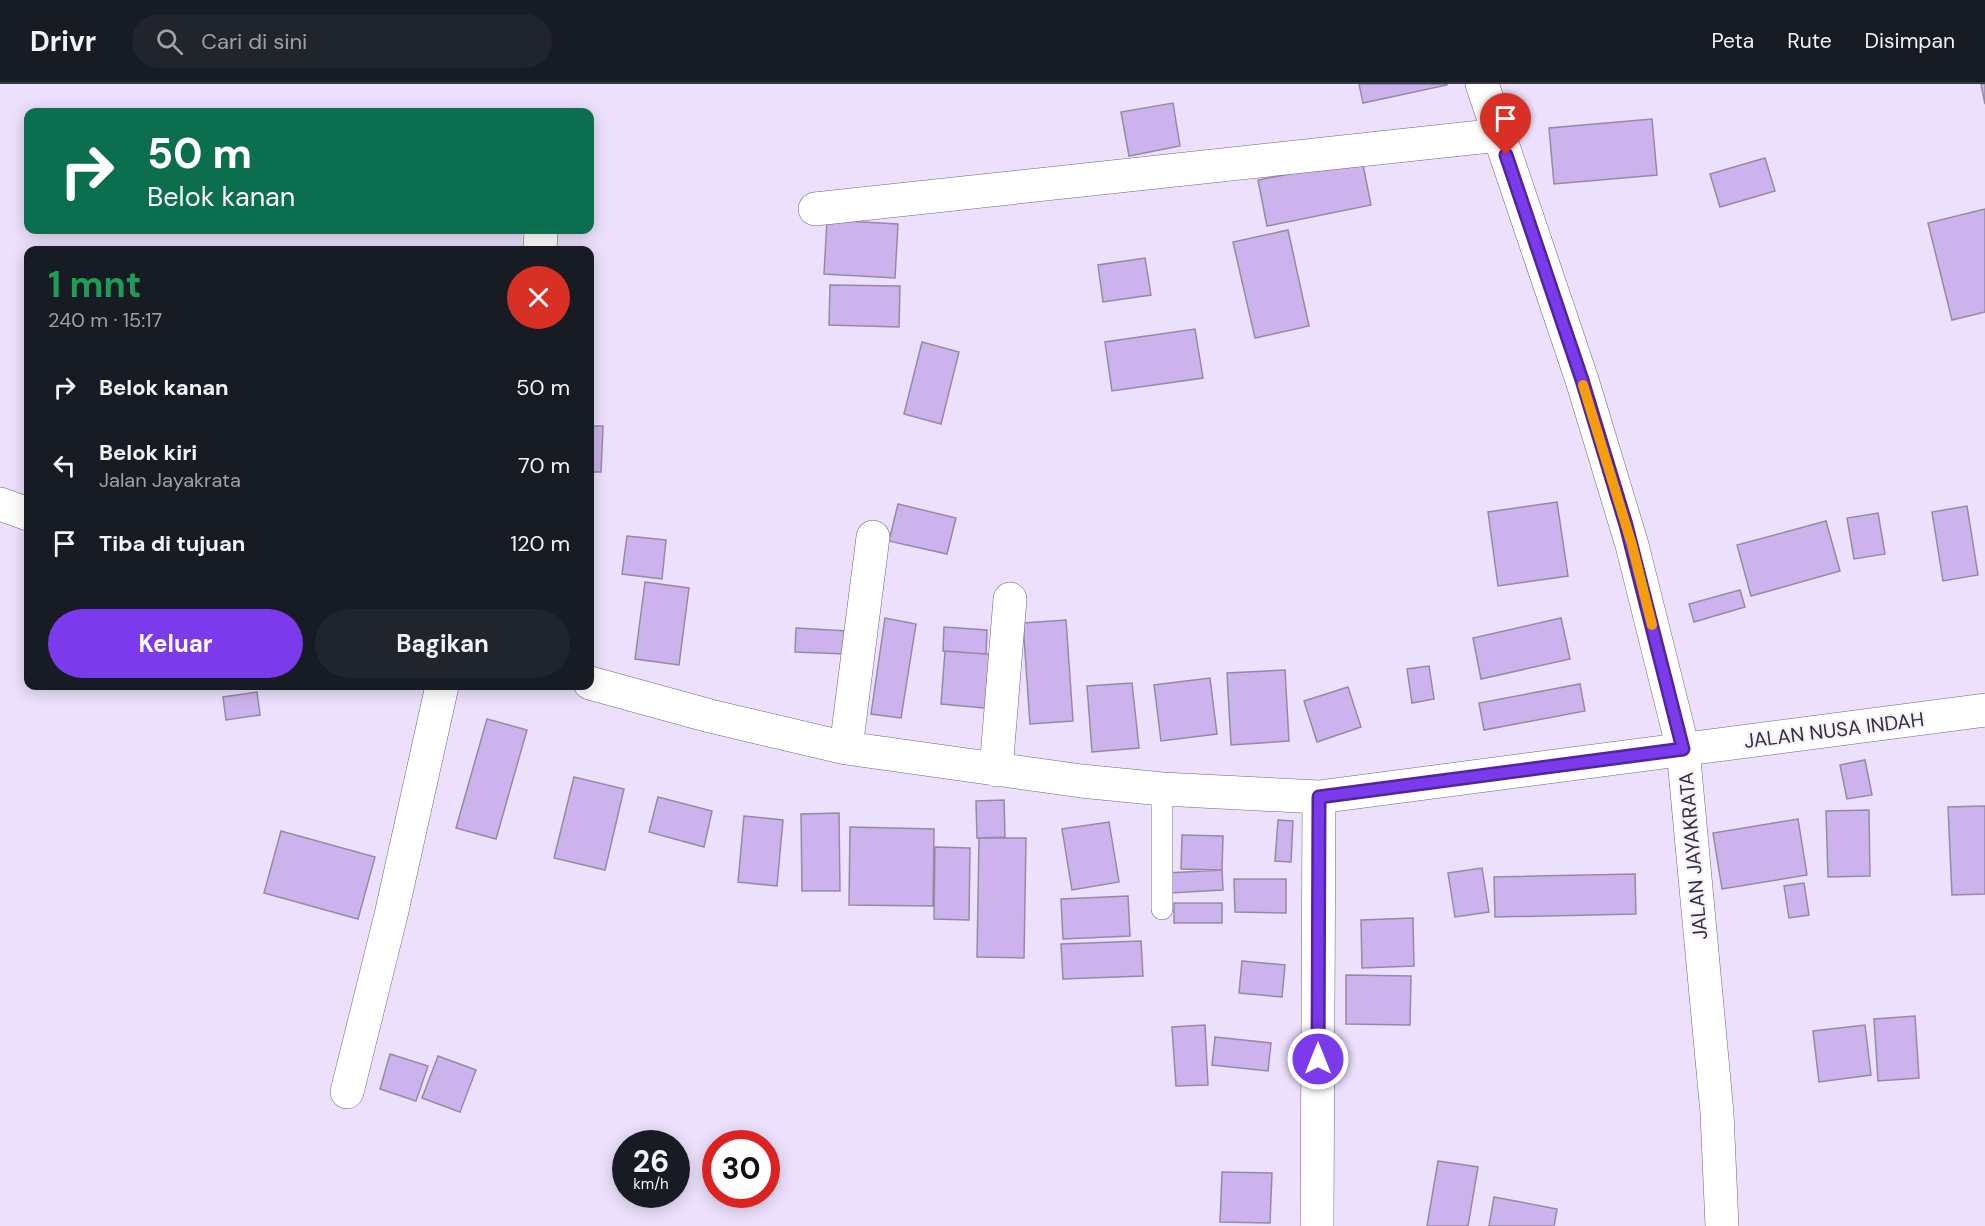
<!DOCTYPE html>
<html lang="id">
<meta charset="utf-8">
<style>
body{margin:0;font-family:"DM Sans",sans-serif;background:#20242c;color:#f1f3f6;height:100vh;display:flex;flex-direction:column;font-size:22px;white-space:nowrap}
*{box-sizing:border-box;margin:0}
p{font-size:20px;color:#9ea1a6}
.icon{flex:none;width:33px;height:33px;fill:none;stroke:currentColor;stroke-width:2;stroke-linecap:round;stroke-linejoin:round}
.map{position:relative;flex:1;overflow:hidden}
.side{position:absolute;left:24px;top:162px;width:570px;height:444px;display:flex;flex-direction:column;background:#171b24;border-radius:12px;box-shadow:0 3px 15px #0003}
.side>*{flex:none}
.top-card{position:absolute;left:24px;top:24px;width:570px;height:126px;border-radius:12px;box-shadow:0 3px 15px #0003;background:#0b6e4f;color:#fff;overflow:hidden}
.speed{position:absolute;left:612px;top:1046px;display:flex;gap:12px;font-size:30px;font-weight:700;text-align:center}
.speed>*{display:grid;place-content:center;width:78px;height:78px;border-radius:50%;background:#171b24;box-shadow:0 3px 15px #0003;line-height:1}
.speed small{font-size:15px;font-weight:400}
.speed .limit{border:9px solid #d22;background:#fff;color:#111}
.pin{position:absolute;display:grid;place-items:center;width:51px;height:51px;color:#fff;margin:-62px -26px;border-radius:50% 50% 50% 0;rotate:-45deg;box-shadow:0 0 6px #0007}
.pin .icon{rotate:45deg}
.me{position:absolute;width:66px;margin:-33px;rotate:0deg;stroke-linejoin:round;filter:drop-shadow(0 0 4px #0008)}
.turn{display:flex;align-items:center;gap:21px;height:126px;padding:0 24px;font-size:27px}
.turn .icon{width:78px;height:78px;stroke-width:2.5}
.turn b{display:block;font-size:42px;line-height:51px}
.round{display:grid;place-items:center;flex:none;width:63px;height:63px;border-radius:32px;background:#20242c}
.headline{display:flex;align-items:center;justify-content:space-between;height:102px;padding:0 24px}
h1{font-size:36px;font-weight:700;line-height:45px;color:#1e9e55}
.primary-button{display:flex;gap:12px;margin-top:auto;padding:12px 24px}
.primary-button a{flex:1;height:69px;border-radius:36px;background:#7c3aed;color:#fff;font-size:24px;font-weight:700;line-height:69px;text-align:center}
.primary-button a+a{background:#20242c;color:#f1f3f6}
ul{padding:0;list-style:none}
li{display:flex;align-items:center;gap:18px;height:78px;padding:0 24px}
li div{flex:1}
li b{display:block;font-size:22px}
li em{font-style:normal}
header{display:flex;align-items:center;gap:36px;box-sizing:border-box;height:84px;padding:0 30px;background:#171b24;border-bottom:2px solid #363941}
header strong{font-size:28px}
nav{display:flex;gap:33px;margin-inline-start:auto;font-size:21px}
.search{width:420px;height:54px;background:#20242c;display:flex;align-items:center;gap:15px;box-sizing:border-box;padding:0 21px;border-radius:33px;color:#9ea1a6;font-size:22px}
.map>svg:first-child{display:block}
.building{fill:#ccb3ed;stroke:#958aa4;stroke-width:1.5}
.lines{fill:none;stroke-linecap:round;stroke-linejoin:round}
.lane-casing{stroke:#70667e;stroke-width:22}
.street-casing{stroke:#70667e;stroke-width:34}
.lane{stroke:#fff;stroke-width:21}
.street{stroke:#fff;stroke-width:33}
.route-casing{stroke:#51269a;stroke-width:15}
.route{stroke:#7c3aed;stroke-width:10}
.slow{stroke:#f59e0b;stroke-width:10}
.labels{text-anchor:middle;stroke-width:4.5;stroke-linejoin:round;paint-order:stroke}
.street-label{font-size:20px;fill:#332e39;stroke:#f6f1fc}
</style>
<header>
<strong>Drivr</strong>
<div class="search"><svg class="icon" aria-label="search" viewBox="0 0 24 24"><circle cx="10" cy="10" r="6"/><path d="M15 15l6 6"/></svg>Cari di sini</div>
<nav><a>Peta</a><a>Rute</a><a>Disimpan</a></nav>
</header>
<div class="map">
<svg width="1985" height="1142" viewBox="0 0 1985 1142">
<rect width="100%" height="100%" fill="#ece0fc"/>
<path class="building" d="M 1359,0 L 1447,0 L 1447,1 L 1363,19 Z
M 1981,0 L 1985,0 L 1985,20 Z
M 1173,19 L 1180,62 L 1129,72 L 1121,28 Z
M 1652,35 L 1657,91 L 1554,100 L 1549,44 Z
M 1765,74 L 1775,107 L 1720,123 L 1710,90 Z
M 1362,76 L 1371,121 L 1267,142 L 1258,96 Z
M 1985,125 L 1985,228 L 1952,236 L 1928,139 Z
M 827,136 L 898,140 L 895,194 L 824,190 Z
M 1288,146 L 1309,242 L 1255,254 L 1233,158 Z
M 1145,174 L 1151,211 L 1103,218 L 1098,181 Z
M 830,201 L 900,202 L 899,243 L 829,241 Z
M 1195,245 L 1203,294 L 1112,307 L 1105,258 Z
M 922,258 L 959,268 L 941,340 L 904,330 Z
M 590,342 L 603,342 L 601,388 L 590,388 Z
M 1557,418 L 1568,492 L 1498,502 L 1488,428 Z
M 898,420 L 956,434 L 947,470 L 889,457 Z
M 1967,422 L 1978,491 L 1943,497 L 1932,428 Z
M 1878,429 L 1885,470 L 1854,475 L 1847,434 Z
M 1826,437 L 1840,487 L 1751,512 L 1737,461 Z
M 627,452 L 666,456 L 662,495 L 622,490 Z
M 645,498 L 689,504 L 679,581 L 635,575 Z
M 1740,506 L 1745,523 L 1694,538 L 1689,520 Z
M 885,534 L 916,540 L 901,634 L 871,630 Z
M 1561,534 L 1570,575 L 1481,595 L 1473,554 Z
M 1066,536 L 1073,637 L 1030,640 L 1023,539 Z
M 944,543 L 987,546 L 986,570 L 943,567 Z
M 796,544 L 847,547 L 846,570 L 795,568 Z
M 945,567 L 999,571 L 995,625 L 941,620 Z
M 1429,582 L 1434,615 L 1412,619 L 1407,585 Z
M 1285,586 L 1289,657 L 1231,661 L 1227,589 Z
M 1210,594 L 1217,650 L 1161,657 L 1154,601 Z
M 1132,599 L 1139,664 L 1092,668 L 1087,602 Z
M 1580,600 L 1585,627 L 1484,646 L 1479,619 Z
M 1348,603 L 1361,643 L 1317,658 L 1304,617 Z
M 257,608 L 260,631 L 226,636 L 223,613 Z
M 487,635 L 527,646 L 496,755 L 456,744 Z
M 1865,676 L 1872,711 L 1847,715 L 1840,681 Z
M 574,693 L 624,705 L 605,786 L 554,774 Z
M 658,713 L 712,727 L 704,763 L 649,748 Z
M 1004,716 L 1005,753 L 977,754 L 976,717 Z
M 1985,722 L 1985,810 L 1952,811 L 1948,723 Z
M 1869,726 L 1870,792 L 1828,793 L 1826,727 Z
M 839,729 L 840,807 L 802,807 L 801,730 Z
M 744,732 L 783,736 L 777,802 L 738,798 Z
M 1798,735 L 1807,791 L 1722,805 L 1713,749 Z
M 1278,736 L 1293,737 L 1291,778 L 1275,777 Z
M 1109,738 L 1119,798 L 1072,806 L 1062,745 Z
M 850,743 L 934,745 L 933,822 L 849,821 Z
M 281,747 L 375,773 L 358,835 L 264,809 Z
M 1182,751 L 1223,752 L 1222,786 L 1181,785 Z
M 979,754 L 1026,754 L 1024,874 L 977,873 Z
M 935,763 L 970,764 L 969,836 L 934,835 Z
M 1482,784 L 1489,828 L 1455,833 L 1448,789 Z
M 1222,786 L 1223,806 L 1169,809 L 1167,789 Z
M 1635,790 L 1636,830 L 1495,833 L 1494,793 Z
M 1234,795 L 1286,795 L 1286,829 L 1235,828 Z
M 1804,799 L 1809,831 L 1789,834 L 1784,802 Z
M 1128,812 L 1130,852 L 1063,855 L 1061,815 Z
M 1174,819 L 1222,819 L 1222,839 L 1174,839 Z
M 1413,834 L 1414,882 L 1362,884 L 1361,836 Z
M 1141,857 L 1143,892 L 1063,895 L 1061,860 Z
M 1242,877 L 1285,881 L 1282,913 L 1239,909 Z
M 1346,891 L 1411,892 L 1410,941 L 1346,940 Z
M 1915,932 L 1919,994 L 1878,997 L 1874,935 Z
M 1205,941 L 1208,1001 L 1176,1002 L 1172,943 Z
M 1865,941 L 1871,991 L 1819,998 L 1813,947 Z
M 1215,953 L 1271,959 L 1268,987 L 1212,981 Z
M 390,970 L 428,982 L 416,1017 L 380,1005 Z
M 438,972 L 476,986 L 460,1028 L 422,1014 Z
M 1438,1077 L 1478,1083 L 1468,1142 L 1427,1142 Z
M 1222,1088 L 1272,1089 L 1270,1139 L 1220,1138 Z
M 1494,1113 L 1557,1125 L 1554,1142 L 1489,1142 Z"/>
<g class="lines">
<defs>
<path id="lane" d="M 1162,705 L 1162,825"/>
<path id="street" d="M 1482,0 L 1582,296 L 1632,461 L 1683,665 L 1717,1029 L 1722,1142
M 815,125 L 1499,51
M 540,166 L 541,146
M 0,420 L 28,430
M 590,599 L 710,632 L 846,664 L 1081,697 L 1162,705 L 1319,713 L 1985,626
M 846,664 L 873,453
M 996,686 L 1010,515
M 347,1008 L 391,831 L 442,602
M 1317,1142 L 1319,713"/>
</defs>
<use href="#lane" class="lane-casing"/>
<use href="#street" class="street-casing"/>
<use href="#lane" class="lane"/>
<use href="#street" class="street"/>
</g>
<g class="lines">
<defs>
<path id="route" d="M 1318,975 L 1319,713 L 1683,665 L 1626,441 L 1582,296 L 1506,71"/>
</defs>
<use href="#route" class="route-casing"/>
<use href="#route" class="route"/>
<path class="slow" d="M 1583,301 L 1632,461 L 1652,541"/>
</g>
<g class="labels">
<g class="street-label">
<text transform="translate(1834 646) rotate(-7)" y="7">JALAN NUSA INDAH</text>
<text transform="translate(1693 772) rotate(-95)" y="7">JALAN JAYAKRATA</text>
</g>
</g>
</svg>
<div class="speed"><div>26<small>km/h</small></div><div class="limit">30</div></div>
<div class="pin" style="left:1506px;top:71px;background:#d93025"><svg class="icon" aria-label="arrive" viewBox="0 0 24 24"><path d="M6 21V4h12l-3 4 3 4H6"/></svg></div>
<svg class="me" style="left:1318px;top:975px" viewBox="-20 -20 40 40"><circle r="17" fill="#7c3aed" stroke="#fff" stroke-width="3"/><path d="M0-11L8 9 0 5-8 9z" fill="#fff"/></svg>
<div class="top-card">
<div class="turn"><svg class="icon" aria-label="right" viewBox="0 0 24 24"><path d="M7 20v-9h11M14 6l5 5-5 5"/></svg><div><b>50 m</b>Belok kanan</div></div>
</div>
<section class="side">
<div class="headline"><div><h1>1 mnt</h1><p>240 m · 15:17</p></div><a class="round" style="background:#d93025;color:#fff"><svg class="icon" aria-label="close" viewBox="0 0 24 24"><path d="M6 6l12 12M18 6L6 18"/></svg></a></div>
<ul>
<li><svg class="icon" aria-label="right" viewBox="0 0 24 24"><path d="M7 20v-9h11M14 6l5 5-5 5"/></svg><div><b>Belok kanan</b></div><em>50 m</em></li>
<li><svg class="icon" aria-label="left" viewBox="0 0 24 24"><path d="M17 20v-9H6M10 6l-5 5 5 5"/></svg><div><b>Belok kiri</b><p>Jalan Jayakrata</p></div><em>70 m</em></li>
<li><svg class="icon" aria-label="arrive" viewBox="0 0 24 24"><path d="M6 21V4h12l-3 4 3 4H6"/></svg><div><b>Tiba di tujuan</b></div><em>120 m</em></li>
</ul>
<div class="primary-button"><a>Keluar</a><a>Bagikan</a></div>
</section>
</div>
